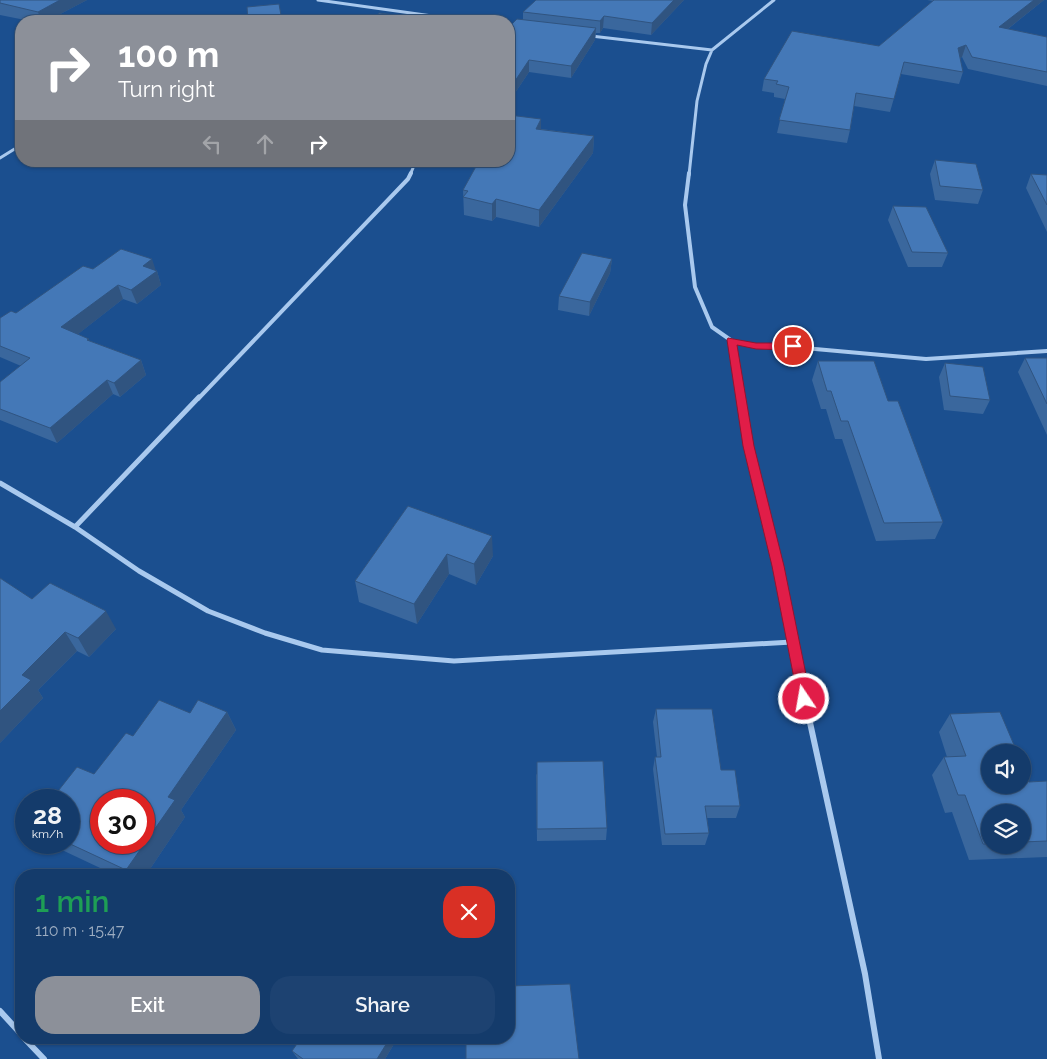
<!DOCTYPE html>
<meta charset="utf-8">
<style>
body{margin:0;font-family:Raleway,sans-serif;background:#1d4271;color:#f1f3f6;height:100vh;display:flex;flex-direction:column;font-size:19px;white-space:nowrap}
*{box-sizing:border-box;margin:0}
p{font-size:16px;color:#9dadc1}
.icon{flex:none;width:28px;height:28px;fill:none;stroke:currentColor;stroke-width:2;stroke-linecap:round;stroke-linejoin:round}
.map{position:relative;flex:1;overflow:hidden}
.drawer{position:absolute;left:15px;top:869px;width:500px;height:175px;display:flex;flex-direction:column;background:#143b6b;border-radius:20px;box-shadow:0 1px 4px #0004,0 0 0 1px #33557e}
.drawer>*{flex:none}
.top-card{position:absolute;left:15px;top:15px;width:500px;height:152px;border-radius:20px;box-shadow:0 1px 4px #0004,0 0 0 1px #33557e;background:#8c9099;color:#fff;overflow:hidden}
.controls{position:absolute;left:981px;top:744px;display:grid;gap:10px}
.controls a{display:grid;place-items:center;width:50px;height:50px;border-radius:50%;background:#143b6b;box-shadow:0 1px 4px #0004,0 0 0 1px #33557e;font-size:25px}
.speed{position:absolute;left:15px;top:789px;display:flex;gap:10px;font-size:25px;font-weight:700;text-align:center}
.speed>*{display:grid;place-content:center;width:65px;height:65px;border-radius:50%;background:#143b6b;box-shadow:0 1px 4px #0004,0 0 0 1px #33557e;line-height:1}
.speed small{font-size:12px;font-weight:400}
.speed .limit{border:8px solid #d22;background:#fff;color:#111}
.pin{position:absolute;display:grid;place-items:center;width:42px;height:42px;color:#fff;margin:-21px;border:2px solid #fff;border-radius:50%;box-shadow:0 1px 5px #0007}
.me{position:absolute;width:55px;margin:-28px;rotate:348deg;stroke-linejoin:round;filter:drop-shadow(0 0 4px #0008)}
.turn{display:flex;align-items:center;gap:18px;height:105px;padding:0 20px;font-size:22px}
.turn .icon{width:65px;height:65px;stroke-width:2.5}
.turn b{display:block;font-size:35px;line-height:42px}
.lanes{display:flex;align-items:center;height:48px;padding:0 20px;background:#0003;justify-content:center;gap:25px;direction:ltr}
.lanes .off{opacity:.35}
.round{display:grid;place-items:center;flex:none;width:52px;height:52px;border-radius:20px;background:#1d4271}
.overview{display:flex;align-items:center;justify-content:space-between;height:85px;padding:0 20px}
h1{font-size:30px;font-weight:600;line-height:38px;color:#1e9e55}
.action{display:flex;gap:10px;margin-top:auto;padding:10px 20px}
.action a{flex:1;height:58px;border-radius:20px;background:#8c9099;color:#fff;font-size:20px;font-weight:600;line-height:58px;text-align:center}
.action a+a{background:#1d4271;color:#f1f3f6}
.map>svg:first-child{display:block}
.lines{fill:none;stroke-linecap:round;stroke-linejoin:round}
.minor-far3{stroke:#a9c9ee;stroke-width:3}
.minor-far2{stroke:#a9c9ee;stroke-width:4}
.minor-far1{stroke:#a9c9ee;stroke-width:5}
.minor{stroke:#a9c9ee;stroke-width:6}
.wall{fill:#3a679d;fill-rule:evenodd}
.shaded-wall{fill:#305480}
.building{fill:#4478b7;stroke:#305480;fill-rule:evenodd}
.route{fill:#e11d48;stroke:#92132f}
</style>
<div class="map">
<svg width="1047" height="1059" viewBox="0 0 1047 1059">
<rect width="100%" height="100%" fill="#1b4f8f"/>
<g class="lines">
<path class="minor-far3" d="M 318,0 L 468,21
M 591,36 L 712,50
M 0,158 L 21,145
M 410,175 L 413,168 L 411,161
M 689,175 L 697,101 L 706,64 L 712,50 L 774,0"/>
<path class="minor-far2" d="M 689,173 L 685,205 L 695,287 L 712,327 L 732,341 L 756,346 L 793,347 L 926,359 L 1047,351
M 732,341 L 741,399
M 198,399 L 408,179 L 411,173"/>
<path class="minor-far1" d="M 741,397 L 749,446 L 778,566 L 802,687
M 0,483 L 75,527 L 139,571 L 208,611 L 265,633 L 322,650 L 454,661 L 792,642
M 75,527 L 199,397"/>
<path class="minor" d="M 802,686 L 865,974 L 879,1059
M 0,1011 L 21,1034
M 24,1038 L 44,1059"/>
</g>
<path class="wall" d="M 0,0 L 87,0 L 47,21 L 30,21 L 0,15 Z
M 684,0 L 651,35 L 603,28 L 600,33 L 596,33 L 595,40 L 571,78 L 529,72 L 509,102 L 509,27 L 523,20 L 523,12 Z
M 927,0 L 1044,0 L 1008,29 L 1047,37 L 1047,86 L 968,69 L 962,57 L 960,58 L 963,72 L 959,84 L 901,74 L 890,112 L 854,106 L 850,130 L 847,143 L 777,133 L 785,99 L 774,97 L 774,93 L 762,91 L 764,79 L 879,46 L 933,1 Z
M 541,119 L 541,129 L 594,136 L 593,153 L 539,227 L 496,217 L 492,221 L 464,215 L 463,190 Z
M 935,160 L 983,190 L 978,204 L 935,200 L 930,174 Z
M 116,161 L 148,161 L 139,168 Z
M 1031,174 L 1047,175 L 1047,232 L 1026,188 Z
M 893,206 L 948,253 L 942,267 L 908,267 L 888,220 Z
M 612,259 L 610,273 L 589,316 L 558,310 L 559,296 Z
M 155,270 L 157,271 L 161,285 L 137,304 L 123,299 L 78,334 L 90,341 L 141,360 L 146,375 L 120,397 L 113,394 L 57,443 L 0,420 L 0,382 L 21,366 L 0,357 L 0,318 Z
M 1025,358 L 1047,358 L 1047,435 L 1018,372 Z
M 818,361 L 888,401 L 943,522 L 935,539 L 876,541 L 842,439 L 835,439 L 826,409 L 821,409 L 812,380 Z
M 945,363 L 990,400 L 983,414 L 944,410 L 939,377 Z
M 408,506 L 493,556 L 476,585 L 449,574 L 417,624 L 359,602 L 355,581 Z
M 32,599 L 116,629 L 89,657 L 77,651 L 38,690 L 43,698 L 0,743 Z
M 656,709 L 721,770 L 740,806 L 736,818 L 707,818 L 709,833 L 705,845 L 662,845 L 653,769 L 655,757 L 657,757 L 653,722 Z
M 227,712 L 236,730 L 181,810 L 185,817 L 146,875 L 115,875 L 45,842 L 69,842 L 94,774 L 133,736 L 190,713 Z
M 950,714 L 1029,782 L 1047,781 L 1047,857 L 969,860 L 952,812 L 945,813 L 932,775 L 944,757 L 947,757 L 939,732 ZM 990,812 L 1022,812 L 1022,845 L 990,845 Z
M 536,774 L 607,828 L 606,840 L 537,841 Z
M 394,1044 L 385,1059 L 298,1059 L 292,1051 Z"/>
<path class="shaded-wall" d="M 60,0 L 87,0 L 47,21 L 41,21 L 38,12 Z
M 674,0 L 684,0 L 651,35 L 652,23 Z
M 1034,0 L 1044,0 L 995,39 L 999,27 Z
M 604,16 L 603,28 L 600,33 L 600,21 Z
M 596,28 L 595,40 L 571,78 L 571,66 Z
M 966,45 L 962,57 L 954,60 L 958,48 Z
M 529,60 L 529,72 L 509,102 L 509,90 Z
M 541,119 L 541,135 L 536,129 Z
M 594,136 L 593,153 L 539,227 L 539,210 Z
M 137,161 L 148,161 L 139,168 Z
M 496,199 L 496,217 L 492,221 L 492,204 Z
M 152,259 L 156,271 L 157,271 L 161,285 L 137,304 L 131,290 L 143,266 Z
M 612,259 L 610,273 L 589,316 L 590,302 Z
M 118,285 L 123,299 L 68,342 L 61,327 Z
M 141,360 L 146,375 L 120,397 L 114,383 Z
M 107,380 L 113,394 L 57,443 L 50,428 Z
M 492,536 L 493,556 L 476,585 L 474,564 Z
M 447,554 L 449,574 L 417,624 L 414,604 Z
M 106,611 L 116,629 L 89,657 L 78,638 Z
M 65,632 L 77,651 L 38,690 L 43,698 L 0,743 L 0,711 L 22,675 Z
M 227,712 L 236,730 L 181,810 L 185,817 L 146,875 L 130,875 L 126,870 L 168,797 Z
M 390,1038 L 392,1038 L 394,1044 L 385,1059 L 377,1059 Z"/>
<path class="building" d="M 0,0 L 60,0 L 38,12 L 0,3 Z
M 536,0 L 674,0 L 652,23 L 604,16 L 600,21 L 523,12 Z
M 934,0 L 1034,0 L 999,27 L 1047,37 L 1047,72 L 972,57 L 966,45 L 958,48 L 963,72 L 904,62 L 894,99 L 856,93 L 850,130 L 779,120 L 789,87 L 776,84 L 778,81 L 764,79 L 792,31 L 879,46 Z
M 279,4 L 282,21 L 248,21 L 247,7 Z
M 379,13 L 440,21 L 373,21 Z
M 236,19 L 246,21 L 236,21 Z
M 517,19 L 596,28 L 571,66 L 529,60 L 509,90 L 509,27 Z
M 509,115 L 541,119 L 536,129 L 594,136 L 539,210 L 496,199 L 492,204 L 463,197 L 468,191 L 463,190 L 479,161 L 509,161 Z
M 935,160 L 976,164 L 983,190 L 940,186 Z
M 1031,174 L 1047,175 L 1047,205 Z
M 893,206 L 926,207 L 948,253 L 912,252 Z
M 121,249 L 152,259 L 143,266 L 157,271 L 131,290 L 118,285 L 61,327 L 89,339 L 87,340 L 141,360 L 114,383 L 107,380 L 50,428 L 0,409 L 0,382 L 30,358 L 0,346 L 0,318 L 11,311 L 16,313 L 83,266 L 93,269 Z
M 582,253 L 612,259 L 590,302 L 559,296 Z
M 1025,358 L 1047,358 L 1047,404 Z
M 818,361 L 874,361 L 888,401 L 898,401 L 943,522 L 884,523 L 848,421 L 841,421 L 831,391 L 827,391 Z
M 945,363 L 983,367 L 990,400 L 950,396 Z
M 408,506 L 492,536 L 474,564 L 447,554 L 414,604 L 355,581 Z
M 0,578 L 32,599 L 50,583 L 106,611 L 78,638 L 65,632 L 22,675 L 31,680 L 0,711 Z
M 159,700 L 190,713 L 198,700 L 227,712 L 168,797 L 175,800 L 126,870 L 66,842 L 69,842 L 69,800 L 51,800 L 77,767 L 94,774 L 126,733 L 133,736 ZM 101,800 L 144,800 L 144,842 L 101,842 Z
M 656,709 L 712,709 L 721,770 L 735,770 L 740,806 L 705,806 L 709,833 L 665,834 L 655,757 L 661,757 Z
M 1000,712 L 1017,752 L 990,752 L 990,785 L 1022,785 L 1022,766 L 1029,782 L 1047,781 L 1047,841 L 1022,842 L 1022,812 L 990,812 L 990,844 L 983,844 L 965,795 L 958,795 L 944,757 L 966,756 L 950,714 Z
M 603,761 L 607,828 L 537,829 L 537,762 Z
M 570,984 L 579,1059 L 466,1059 L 466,1038 L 509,1038 L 509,986 Z
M 301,1038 L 390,1038 L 377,1059 L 303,1059 L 292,1051 Z"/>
<path class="route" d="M 728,338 L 756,343 L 793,343 L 798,346 L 793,350 L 756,349 L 737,345 L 754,446 L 784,566 L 811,699 L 809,703 L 804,705 L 800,703 L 798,699 L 772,566 L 743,446 L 727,340 Z"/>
</svg>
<div class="controls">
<a><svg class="icon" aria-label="sound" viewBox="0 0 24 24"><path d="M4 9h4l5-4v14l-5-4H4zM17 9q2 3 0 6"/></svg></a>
<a><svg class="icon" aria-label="layers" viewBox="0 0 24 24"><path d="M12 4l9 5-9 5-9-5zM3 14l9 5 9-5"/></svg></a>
</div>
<div class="speed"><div>28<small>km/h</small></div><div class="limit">30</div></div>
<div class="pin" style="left:793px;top:346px;background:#d93025"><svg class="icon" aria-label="arrive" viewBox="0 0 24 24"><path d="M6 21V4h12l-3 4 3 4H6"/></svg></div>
<svg class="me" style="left:804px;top:699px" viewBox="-20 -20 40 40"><circle r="17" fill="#e11d48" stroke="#fff" stroke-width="3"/><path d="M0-11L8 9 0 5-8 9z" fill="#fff"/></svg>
<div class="top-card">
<div class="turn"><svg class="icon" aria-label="right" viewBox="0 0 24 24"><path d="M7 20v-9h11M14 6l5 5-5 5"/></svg><div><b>100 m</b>Turn right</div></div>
<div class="lanes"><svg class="icon off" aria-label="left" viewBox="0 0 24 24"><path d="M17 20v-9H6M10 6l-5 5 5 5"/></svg><svg class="icon off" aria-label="ahead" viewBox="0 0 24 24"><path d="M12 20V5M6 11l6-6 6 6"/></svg><svg class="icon" aria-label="right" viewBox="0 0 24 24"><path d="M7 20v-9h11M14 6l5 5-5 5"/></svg></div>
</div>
<section class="drawer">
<div class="overview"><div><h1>1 min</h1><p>110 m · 15:47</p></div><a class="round" style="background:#d93025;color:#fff"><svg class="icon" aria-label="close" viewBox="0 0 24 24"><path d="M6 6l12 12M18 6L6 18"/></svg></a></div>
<div class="action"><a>Exit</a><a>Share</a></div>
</section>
</div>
